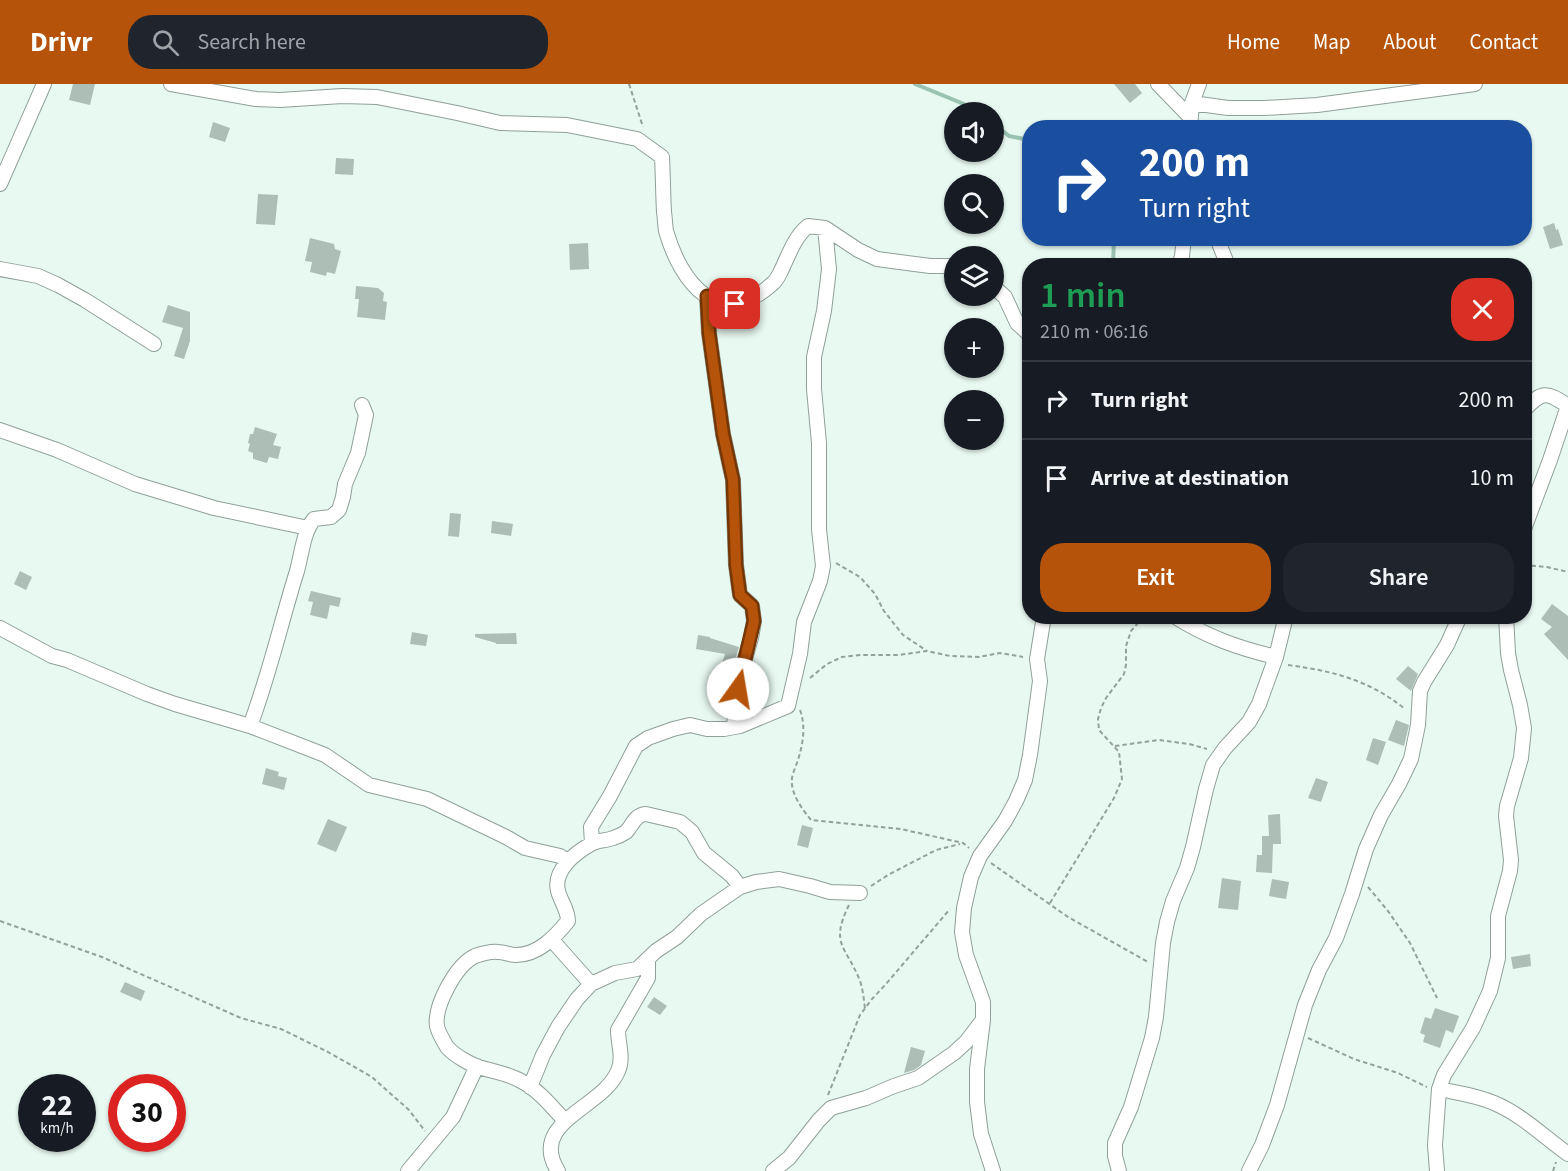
<!DOCTYPE html>
<meta charset="utf-8">
<style>
body{margin:0;font-family:"Source Sans 3",sans-serif;background:#20242c;color:#f1f3f6;height:100vh;display:flex;flex-direction:column;font-size:22px;white-space:nowrap}
*{box-sizing:border-box;margin:0}
p{font-size:20px;color:#9ea1a6}
.icon{flex:none;width:33px;height:33px;fill:none;stroke:currentColor;stroke-width:2;stroke-linecap:round;stroke-linejoin:round}
.map{position:relative;flex:1;overflow:hidden}
.drawer{position:absolute;left:1022px;top:174px;width:510px;height:366px;display:flex;flex-direction:column;background:#171b24;border-radius:24px;box-shadow:0 2px 4px #0004}
.drawer>*{flex:none}
.guide{position:absolute;left:1022px;top:36px;width:510px;height:126px;border-radius:24px;box-shadow:0 2px 4px #0004;background:#1a4fa0;color:#fff;overflow:hidden}
.buttons{position:absolute;left:944px;top:18px;display:grid;gap:12px}
.buttons a{display:grid;place-items:center;width:60px;height:60px;border-radius:50%;background:#171b24;box-shadow:0 2px 4px #0004;font-size:30px}
.speed{position:absolute;left:18px;top:990px;display:flex;gap:12px;font-size:30px;font-weight:700;text-align:center}
.speed>*{display:grid;place-content:center;width:78px;height:78px;border-radius:50%;background:#171b24;box-shadow:0 2px 4px #0004;line-height:1}
.speed small{font-size:15px;font-weight:400}
.speed .limit{border:9px solid #d22;background:#fff;color:#111}
.pin{position:absolute;display:grid;place-items:center;width:51px;height:51px;color:#fff;margin:-26px;border-radius:12px;box-shadow:0 3px 9px #0006}
.me{position:absolute;width:66px;margin:-33px;rotate:13deg;stroke-linejoin:round;filter:drop-shadow(0 0 4px #0008)}
.turn{display:flex;align-items:center;gap:21px;height:126px;padding:0 18px;font-size:27px}
.turn .icon{width:78px;height:78px;stroke-width:2.5}
.turn b{display:block;font-size:42px;line-height:51px}
.round{display:grid;place-items:center;flex:none;width:63px;height:63px;border-radius:24px;background:#20242c}
.head{display:flex;align-items:center;justify-content:space-between;height:102px;padding:0 18px}
h1{font-size:36px;font-weight:600;line-height:45px;color:#1e9e55}
.cta{display:flex;gap:12px;margin-top:auto;padding:12px 18px}
.cta a{flex:1;height:69px;border-radius:24px;background:#b45309;color:#fff;font-size:24px;font-weight:600;line-height:69px;text-align:center}
.cta a+a{background:#20242c;color:#f1f3f6}
ul{padding:0;list-style:none}
li{display:flex;align-items:center;gap:18px;height:78px;padding:0 18px;border-top:2px solid #363941}
li div{flex:1}
li b{display:block;font-size:22px}
li em{font-style:normal}
header{display:flex;align-items:center;gap:36px;box-sizing:border-box;height:84px;padding:0 30px;background:#b45309;color:#fff}
header strong{font-size:28px}
nav{display:flex;gap:33px;margin-inline-start:auto;font-size:21px}
.search{width:420px;height:54px;background:#20242c;display:flex;align-items:center;gap:15px;box-sizing:border-box;padding:0 21px;border-radius:24px;color:#9ea1a6;font-size:22px}
.map>svg:first-child{display:block}
.lines{fill:none;stroke-linecap:round;stroke-linejoin:round}
.stream{stroke:#9ac3b2;stroke-width:4}
.building{fill:#adbeb6}
.minor-casing{stroke:#8fa098;stroke-width:16}
.path{stroke:#94a19b;stroke-width:2;stroke-dasharray:4.5 3;stroke-linecap:butt}
.minor{stroke:#fff;stroke-width:14}
.route-casing{stroke:#753606;stroke-width:15}
.route{stroke:#b45309;stroke-width:10}
</style>
<header>
<strong>Drivr</strong>
<div class="search"><svg class="icon" aria-label="search" viewBox="0 0 24 24"><circle cx="10" cy="10" r="6"/><path d="M15 15l6 6"/></svg>Search here</div>
<nav><a>Home</a><a>Map</a><a>About</a><a>Contact</a></nav>
</header>
<div class="map">
<svg width="1568" height="1087" viewBox="0 0 1568 1087">
<rect width="100%" height="100%" fill="#e8f9f1"/>
<g class="lines">
<path class="stream" d="M 915,0 L 976,25 L 980,28
M 993,39 L 1009,52 L 1029,56
M 1113,182 L 1114,154"/>
</g>
<path class="building" d="M 73,0 L 95,0 L 90,21 L 69,16 Z
M 1114,0 L 1135,0 L 1142,9 L 1130,19 Z
M 213,38 L 230,44 L 225,58 L 209,53 Z
M 336,74 L 354,75 L 353,91 L 335,90 Z
M 258,110 L 278,111 L 275,141 L 256,140 Z
M 1554,139 L 1556,146 L 1558,145 L 1563,161 L 1550,165 L 1543,143 Z
M 310,154 L 334,160 L 335,165 L 341,167 L 335,190 L 327,188 L 326,192 L 310,188 L 312,178 L 305,177 Z
M 588,159 L 589,185 L 570,186 L 569,160 Z
M 356,202 L 378,204 L 384,209 L 383,217 L 387,218 L 385,236 L 357,233 L 359,215 L 355,215 Z
M 168,221 L 190,228 L 190,257 L 184,275 L 174,272 L 183,244 L 162,238 Z
M 255,343 L 277,350 L 273,361 L 281,363 L 278,375 L 269,373 L 267,379 L 253,375 L 253,369 L 248,367 L 250,360 L 248,359 L 250,350 L 253,350 Z
M 450,429 L 461,430 L 459,453 L 448,452 Z
M 492,437 L 513,440 L 511,452 L 491,449 Z
M 20,487 L 32,493 L 26,506 L 14,500 Z
M 311,507 L 341,514 L 339,523 L 330,521 L 327,535 L 310,531 L 313,518 L 308,517 Z
M 1552,520 L 1568,532 L 1568,576 L 1544,550 L 1552,543 L 1541,535 Z
M 412,548 L 428,551 L 426,562 L 410,560 Z
M 516,549 L 517,560 L 496,560 L 496,559 L 475,553 L 475,550 Z
M 698,551 L 710,553 L 710,554 L 739,563 L 732,586 L 721,583 L 725,570 L 696,565 Z
M 1408,582 L 1418,590 L 1411,607 L 1396,595 Z
M 1396,636 L 1409,641 L 1404,662 L 1388,656 Z
M 1373,654 L 1386,658 L 1378,681 L 1366,676 Z
M 266,684 L 279,688 L 278,692 L 287,694 L 284,706 L 262,700 Z
M 1316,694 L 1328,698 L 1321,718 L 1308,714 Z
M 1280,730 L 1281,760 L 1273,760 L 1272,789 L 1256,788 L 1257,771 L 1262,771 L 1262,752 L 1269,752 L 1268,731 Z
M 328,735 L 347,743 L 336,768 L 317,760 Z
M 802,741 L 813,744 L 808,764 L 797,761 Z
M 1222,794 L 1241,797 L 1238,826 L 1218,824 Z
M 1272,795 L 1289,798 L 1286,815 L 1269,812 Z
M 1530,870 L 1531,882 L 1513,885 L 1511,873 Z
M 125,898 L 145,907 L 141,917 L 120,908 Z
M 654,913 L 667,922 L 660,931 L 647,923 Z
M 1435,924 L 1459,932 L 1453,949 L 1446,946 L 1440,964 L 1423,958 L 1425,951 L 1420,949 L 1425,933 L 1431,935 Z
M 911,963 L 925,967 L 921,981 L 914,986 L 904,989 Z"/>
<g class="lines">
<defs>
<path id="minor" d="M 171,0 L 256,15 L 280,16 L 342,12 L 377,13 L 457,29 L 500,39 L 567,41 L 637,55 L 662,73 C 663,92 663,110 664,128 C 665,134 665,141 666,147 C 681,199 719,248 772,200 C 776,197 778,193 780,189 C 788,173 794,153 808,142 L 825,144 L 858,166 L 877,175 L 930,182 L 954,182
M 1158,0 L 1190,33
M 1192,19 L 1228,24 L 1264,24 L 1317,21 L 1475,0
M 1190,44 L 1192,19 L 1199,0
M 0,100 L 44,0
M 1217,154 L 1228,182
M 1179,182 L 1182,172 L 1184,154
M 0,185 L 38,192 L 58,201 L 85,216 L 154,260
M 993,202 L 1005,213 L 1017,239 L 1029,250
M 707,212 L 709,249 L 723,350 L 733,396 L 736,481 L 740,511 L 752,522 L 754,537 L 751,554 L 740,592 L 736,618 L 734,643
M 1524,326 C 1542,307 1546,307 1568,322
M 0,346 L 57,366 L 135,400 L 214,424 L 308,444
M 1524,445 L 1550,376 L 1568,322
M 1174,532 C 1207,553 1238,564 1276,573
M 0,544 L 52,572 L 67,576 L 147,610 L 175,620 L 250,642 L 325,671 L 369,701 L 427,715 L 506,753 L 525,764 L 560,772 L 567,777
M 250,642 C 269,592 281,538 297,487 C 302,469 303,449 314,435 L 331,433 L 339,426 L 343,413 L 345,400 L 358,369 L 366,331 L 362,321
M 592,759 L 591,743 L 610,712 L 636,662 L 648,654 L 673,645 L 690,641 L 707,645 L 724,645 L 740,642 L 788,622 L 800,570 L 804,538 L 820,497 L 823,482 L 819,445 L 819,359 L 814,305 L 814,273 L 824,227 L 829,185 L 825,144
M 551,855 L 591,900
M 530,1003 L 543,971 L 558,943 L 577,915 L 591,900 L 615,889 L 637,885 L 656,867 L 677,853 L 701,830 L 740,803 L 756,798 L 779,795 L 810,802 L 830,808 L 860,809
M 1439,1005 C 1458,1009 1476,1011 1494,1019 C 1521,1030 1544,1053 1568,1070
M 565,1037 C 552,1023 539,1006 521,997 C 509,990 496,988 482,984 C 471,981 455,972 447,963 C 444,958 438,948 437,942 C 434,922 456,881 475,872 C 481,870 491,867 498,868 C 504,868 510,871 516,871 C 538,871 555,853 568,837 C 568,826 561,818 558,807 C 553,786 575,769 591,760 C 598,756 606,757 613,754 C 617,753 623,750 626,748 C 633,741 634,731 646,730 L 680,738 L 692,748 L 704,769 L 732,792 L 740,803
M 408,1087 L 453,1033 L 477,982
M 558,1087 C 527,1038 603,1024 618,987 C 624,974 618,960 618,946 L 648,894 L 648,876
M 773,1087 L 789,1074 L 819,1036 L 831,1024 L 866,1014 L 894,1002 L 918,994 L 954,969 L 966,958 L 982,937
M 993,1087 L 981,1050 L 977,1018 L 977,985 L 983,936 L 983,918 L 966,871 L 962,848 L 964,824 L 971,793 L 980,772 L 1005,737 L 1016,717 L 1025,696 L 1030,671 L 1040,597 L 1037,575 L 1044,532
M 1119,1087 L 1115,1072 L 1115,1059 L 1131,1023 L 1152,954 L 1156,933 L 1163,859 L 1167,838 L 1173,817 L 1187,784 L 1193,763 L 1206,705 L 1213,681 L 1225,664 L 1249,638 L 1259,620 L 1276,573 L 1286,532
M 1249,1087 L 1262,1061 L 1277,1021 L 1305,921 L 1319,886 L 1336,854 L 1352,810 L 1366,765 L 1381,731 L 1399,700 L 1411,675 L 1418,641 L 1420,607 L 1424,598 L 1447,561 L 1460,532
M 1437,1087 L 1435,1061 L 1439,1005 L 1444,991 L 1473,944 L 1490,907 L 1498,874 L 1498,832 L 1510,787 L 1511,776 L 1506,732 L 1507,722 L 1521,674 L 1524,644 L 1520,621 L 1511,586 L 1508,569 L 1506,532"/>
</defs>
<use href="#minor" class="minor-casing"/>
<path class="path" d="M 629,0 L 643,43
M 836,479 L 860,493 L 875,510 L 884,527 L 903,551 L 927,567
M 1524,481 L 1547,483 L 1568,488
M 1288,581 C 1333,587 1369,596 1405,625
M 810,594 L 827,580 L 842,573 L 860,571 L 899,571 L 927,567 L 950,572 L 979,573 L 1000,569 L 1023,573
M 800,626 C 806,642 803,660 798,676 C 796,682 793,688 792,694 C 790,709 802,725 811,736 L 901,745 L 963,759 L 969,764
M 1115,662 L 1159,656 L 1189,660 L 1207,665
M 991,779 L 1068,833 L 1148,878
M 871,802 L 888,791 L 936,766 L 960,760
M 1368,803 L 1388,827 L 1410,859 L 1437,914
M 1050,819 L 1114,714 L 1122,695 L 1119,668 L 1099,646 L 1098,635 L 1101,624 L 1106,614 L 1124,590 L 1126,581 L 1126,562 L 1131,547 L 1144,532
M 849,821 C 829,861 847,863 860,897 C 863,906 864,916 865,925
M 0,837 L 102,873 L 241,934 L 281,945 L 328,968 L 372,993 L 409,1026 L 425,1047
M 1308,954 L 1354,975 L 1398,989 L 1427,1003
M 828,1011 L 860,931 L 872,915 L 886,900 L 950,825
M 1553,1087 L 1556,1078"/>
<use href="#minor" class="minor"/>
</g>
<g class="lines">
<defs>
<path id="route" d="M 735,220 L 717,218 L 707,212 L 709,249 L 723,350 L 733,396 L 736,481 L 740,511 L 752,522 L 754,537 L 738,605"/>
</defs>
<use href="#route" class="route-casing"/>
<use href="#route" class="route"/>
</g>
</svg>
<div class="buttons">
<a><svg class="icon" aria-label="sound" viewBox="0 0 24 24"><path d="M4 9h4l5-4v14l-5-4H4zM17 9q2 3 0 6"/></svg></a>
<a><svg class="icon" aria-label="search" viewBox="0 0 24 24"><circle cx="10" cy="10" r="6"/><path d="M15 15l6 6"/></svg></a>
<a><svg class="icon" aria-label="layers" viewBox="0 0 24 24"><path d="M12 4l9 5-9 5-9-5zM3 14l9 5 9-5"/></svg></a>
<a>+</a>
<a>−</a>
</div>
<div class="speed"><div>22<small>km/h</small></div><div class="limit">30</div></div>
<div class="pin" style="left:735px;top:220px;background:#d93025"><svg class="icon" aria-label="arrive" viewBox="0 0 24 24"><path d="M6 21V4h12l-3 4 3 4H6"/></svg></div>
<svg class="me" style="left:738px;top:605px" viewBox="-20 -20 40 40"><circle r="19" fill="#fff"/><path d="M0-13L10 11 0 6-10 11z" fill="#b45309"/></svg>
<div class="guide">
<div class="turn"><svg class="icon" aria-label="right" viewBox="0 0 24 24"><path d="M7 20v-9h11M14 6l5 5-5 5"/></svg><div><b>200 m</b>Turn right</div></div>
</div>
<section class="drawer">
<div class="head"><div><h1>1 min</h1><p>210 m · 06:16</p></div><a class="round" style="background:#d93025;color:#fff"><svg class="icon" aria-label="close" viewBox="0 0 24 24"><path d="M6 6l12 12M18 6L6 18"/></svg></a></div>
<ul>
<li><svg class="icon" aria-label="right" viewBox="0 0 24 24"><path d="M7 20v-9h11M14 6l5 5-5 5"/></svg><div><b>Turn right</b></div><em>200 m</em></li>
<li><svg class="icon" aria-label="arrive" viewBox="0 0 24 24"><path d="M6 21V4h12l-3 4 3 4H6"/></svg><div><b>Arrive at destination</b></div><em>10 m</em></li>
</ul>
<div class="cta"><a>Exit</a><a>Share</a></div>
</section>
</div>
